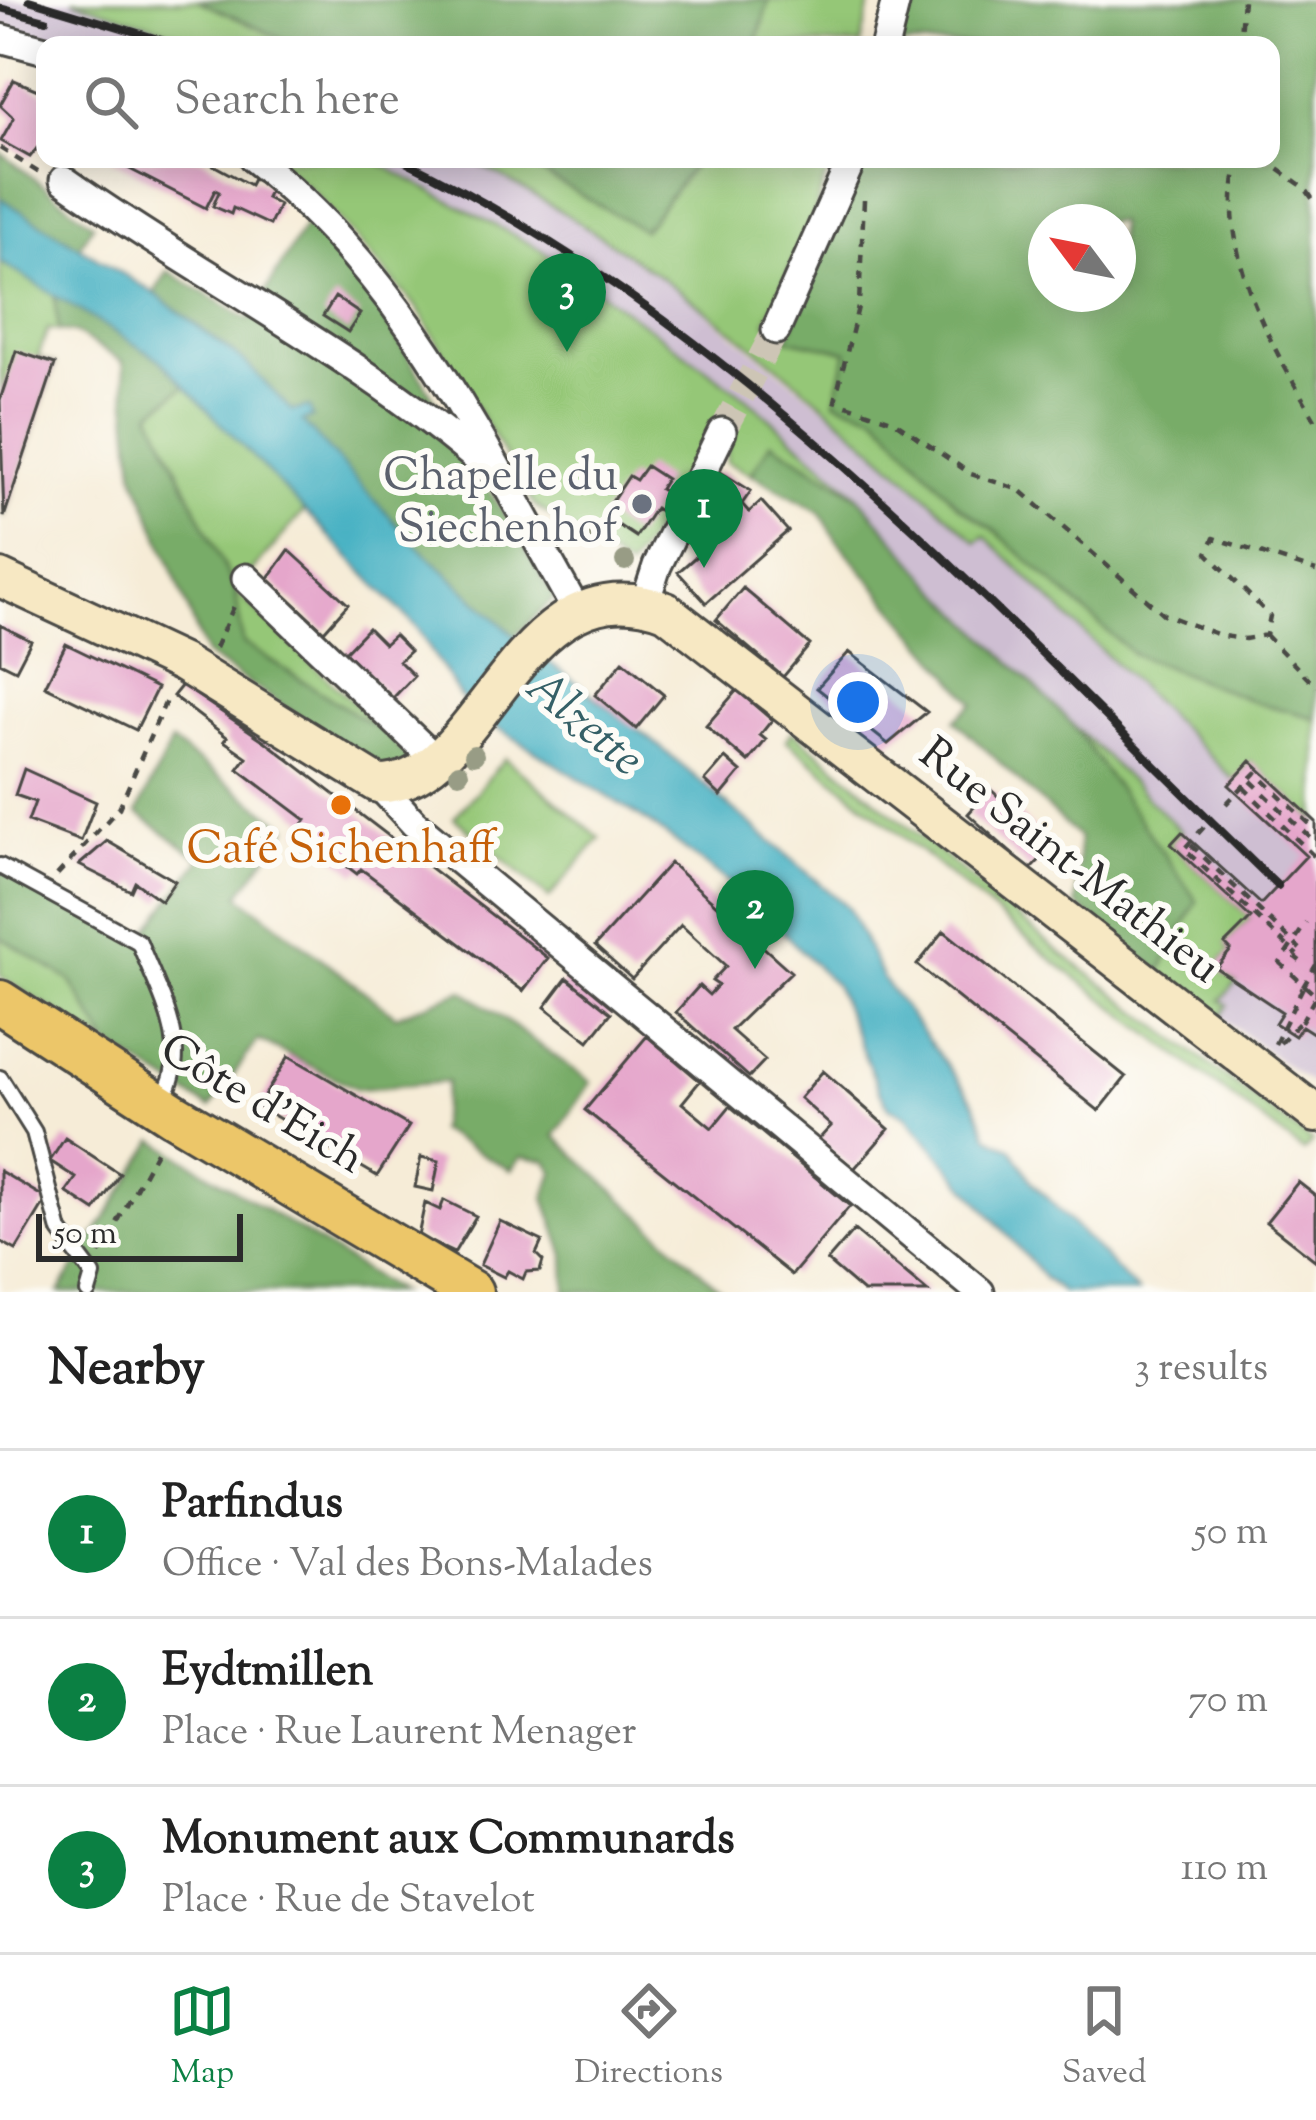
<!DOCTYPE html>
<html lang="en">
<head>
<meta charset="utf-8">
<style>
  :root { --surface:#fff; --page:#f6f6f6; --text:#222; --muted:#767676; --line:#e0e0e0; --accent:#0b8043 }
  body { margin:0; font-family:"Sorts Mill Goudy",serif; background:var(--page); color:var(--text) }
  .compass { position:absolute; left:1028px; top:204px; width:108px; height:108px; border-radius:50%; background:var(--surface); box-shadow:0 6px 30px #0003; rotate:302deg }
  .scale { position:absolute; left:36px; bottom:30px; width:207px; box-sizing:border-box; padding-left:12px; border:6px solid #2b2b2b; border-top:0; font-size:33px; line-height:42px; white-space:nowrap; color:#2b2b2b; -webkit-text-stroke:9px #fdfcf7; paint-order:stroke }
  .you { position:absolute; left:858px; top:702px; width:42px; height:42px; margin:-30px; border:9px solid #fff; border-radius:50%; background:#1a73e8; box-shadow:0 0 0 18px #1a73e833 }
  .badge { display:grid; place-items:center; width:78px; height:78px; border-radius:50%; background:var(--accent); color:#fff; font-size:39px; font-weight:700 }
  .pin { position:absolute; translate:-50% -99px; filter:drop-shadow(0 3px 6px #0008) }
  .pin::after { content:''; position:absolute; top:63px; width:42px; height:36px; background:inherit; clip-path:polygon(0 0,100% 0,50% 100%) }
  .list { margin:0; padding:0; list-style:none }
  h2 { display:flex; justify-content:space-between; align-items:center; height:156px; margin:0; padding:0 48px; font-size:51px }
  h2 small { font-size:39px; font-weight:400; color:var(--muted) }
  .list li { display:grid; grid-template-columns:78px 1fr auto; gap:36px; align-items:center; box-sizing:border-box; height:168px; padding:0 48px; border-top:3px solid var(--line) }
  .list b { display:block; font-size:45px; white-space:nowrap }
  .list p { margin:0; font-size:39px; white-space:nowrap; color:var(--muted) }
  .list em { font-size:39px; font-style:normal; color:var(--muted) }
  .icon { flex:none; width:66px; height:66px; fill:none; stroke:currentColor; stroke-width:2; stroke-linecap:round; stroke-linejoin:round }
  .map { position:relative; flex:none; width:1316px; height:1292px; overflow:hidden }
  .search { position:absolute; background:var(--surface); box-shadow:0 6px 30px #0003; left:36px; right:36px; top:36px; height:132px; display:flex; align-items:center; gap:30px; box-sizing:border-box; padding:0 42px; border-radius:24px; color:var(--muted); font-size:45px }
  .sheet { height:660px; background:var(--surface) }
  nav { display:flex; justify-content:space-around; align-items:center; box-sizing:border-box; height:168px; border-top:3px solid var(--line); background:var(--surface); font-size:33px; color:var(--muted) }
  nav a { display:grid; justify-items:center; gap:6px }
  nav .on { color:var(--accent) }
  .map>svg:first-child { display:block }
</style>
</head>
<body>
<div class="map">
<svg width="1316" height="1292" viewBox="0 0 1316 1292">
  <rect width="100%" height="100%" fill="#fdfcf7"/>
  <filter id="ink" filterUnits="userSpaceOnUse"><feTurbulence type="fractalNoise" baseFrequency=".00833" numOctaves="2"/><feDisplacementMap in="SourceGraphic" scale="24" xChannelSelector="R" yChannelSelector="G"/><feConvolveMatrix kernelMatrix="1 2 1 2 8 2 1 2 1" color-interpolation-filters="sRGB"/></filter>
  <filter id="wash" filterUnits="userSpaceOnUse"><feTurbulence type="fractalNoise" baseFrequency=".004" numOctaves="4" result="noise"/><feDisplacementMap in="SourceGraphic" scale="48" xChannelSelector="R" yChannelSelector="G"/><feGaussianBlur stdDeviation="2.7" result="paint"/><feColorMatrix in="noise" values="0 0 0 0 0 0 0 0 0 0 0 0 0 0 0 0 0 1.4 0 .05"/><feComposite in="paint" operator="in"/></filter>
  <g filter="url(#wash)">
    <rect width="100%" height="100%" fill="#f6ecd7"/>
    <path fill="#cebed2" d="M0 0H73L214 45H70L0 24Z
      M371 159H469L556 204 665 280 890 460 976 542 984 535 1234 779 1251 761 1316 822V1087L1221 1017 1228 1006 1221 1000 1216 968 1225 944 1250 917 1171 844 1182 831 934 585 858 496 747 398 540 249Z"/>
    <path fill="#95c777" stroke="#607951" stroke-width="3" d="M73 0H197L295 45H214Z
      M769 0H871L861 45H756Z
      M272 159H371L540 249 747 398 858 495 772 442 751 474 726 462 729 437 676 499 628 569 534 505 417 308 314 192Z
      M469 159H518L643 230 698 159H831L814 215 766 322 787 339 847 351 836 401 877 415 958 505 993 529 1133 654 1255 702 1316 718V822L1251 762 1234 780 985 536 977 542C823 397 657 257 469 159Z
      M0 262 54 292 59 331 48 329 38 357 55 364 4 517Z
      M185 386 307 508 235 591 388 735 243 643 235 590 151 412Z
      M1071 723 1182 832 1171 844 1251 918 1226 944 1231 950 1216 967 1237 982 1221 1000 1228 1005 1221 1017 1160 972Z
      M793 731 1056 949 1312 1142 1304 1152 1050 958 786 740Z
      M505 758 600 838 549 898 454 818Z
      M0 937 70 980 109 1045 0 976Z"/>
    <path fill="#78ac68" stroke="#526c4a" stroke-width="3" fill-rule="evenodd" d="M197 0H769L756 45H295Z
      M909 0H1316V718L1255 702 1133 654 993 529 958 505 877 415 835 401 847 351 787 339 864 159H1271V45H897ZM1046 222H1118V294H1046Z
      M0 152 93 224 79 247 0 198Z
      M518 159H698L643 230Z
      M305 225 353 265 555 598 515 636 411 540 245 362 154 293 168 271 249 320Z
      M54 292 159 359 185 386 151 412 235 590 243 643 388 735 412 764 383 772 206 655 134 472 123 362 75 333 59 331Z
      M771 442 858 496 934 585 1071 723 1197 901 1160 972 1076 905 1079 838 955 720 974 703 835 538 820 512 751 474Z
      M171 742 288 827 239 895 396 1016 463 990 591 1082 555 1136 723 1292H566L565 1255 545 1198 554 1172 546 1160 521 1157 511 1170 438 1130 447 1082 358 1089 258 1040 210 1108 109 1045 70 980 0 937V866L140 941 201 859 137 813Z
      M155 1140 398 1292H59Z"/>
    <path fill="#44b0c2" stroke="#386e76" stroke-width="3" d="M0 198 154 293 245 362 292 411 309 407 313 417 302 421 411 540 515 636 653 741 848 907 883 979 975 1103 988 1136 1012 1149 1033 1183 1138 1292H1062L1044 1278 906 1116 889 1107 879 1090 835 985 749 898 650 823 492 724 461 698 416 627 159 359 0 262Z"/>
    <g id="blocks">
      <path fill="#e5a6cb" d="M14 80 45 93V138L30 157 1 141 14 118 0 105Z
        M110 159H202L250 185 253 179 271 188 266 198 279 205 270 225 233 208 231 214 213 206 219 192 215 190 206 208Z
        M335 297 360 314 348 332 323 316Z
        M16 351 55 364 4 517 0 400Z
        M646 466 666 479 660 489 676 499 666 515 655 508 636 537 603 515 629 476 636 480Z
        M719 471 751 491 742 504 749 512 761 501 788 531 706 603 678 572 732 525 699 501Z
        M289 550 348 604 324 631 268 579Z
        M743 588 810 645 783 677 716 620Z
        M0 625 31 641 16 670 0 662Z
        M368 628 384 644 394 635 410 651 399 661 414 676 392 699 345 652Z
        M66 644 157 688 136 730 45 686Z
        M849 652 927 712 888 744 817 688Z
        M623 661 664 695 636 729 595 695Z
        M182 685 266 742 548 958 523 991 368 874 361 869 357 874 299 830 306 820 238 769 247 757 224 741 227 737 173 696Z
        M737 690 772 720 760 735 766 740 748 762 706 726Z
        M725 758 741 772 721 796 705 781Z
        M1251 761 1316 822V1035L1302 1026 1295 1036 1275 1023 1282 1012 1216 968 1231 950 1225 944 1251 918 1171 844 1182 832 1261 904 1306 856 1229 785Z
        M24 769 96 802 81 841 28 821 35 802 15 795Z
        M990 789 1053 846 1030 870 968 814Z
        M107 841 175 881 161 901 135 882 131 891 79 865Z
        M670 863 791 972 731 1030 765 1060 749 1077 676 1012 699 986 709 995 718 985 712 981 726 966 681 925 632 979 595 946Z
        M944 931 1126 1077 1099 1111 917 965Z
        M567 978 611 1013 589 1041 545 1007Z
        M647 1036 700 1081 682 1103 712 1128 730 1106 850 1206 792 1275 585 1110Z
        M289 1056 409 1126 377 1176 258 1106Z
        M823 1071 889 1129 854 1169 819 1139 831 1126 800 1098Z
        M65 1138 120 1174 95 1211 66 1192 76 1178 50 1161Z
        M421 1157 439 1161 433 1191 415 1187Z
        M0 1171 47 1199 16 1250 0 1241Z
        M1298 1182 1316 1196V1261L1266 1222Z
        M444 1200 476 1216 454 1253 418 1236 425 1203 440 1210Z
        M500 1221 542 1241 536 1254 543 1261 540 1271 526 1272 523 1279 508 1271 504 1277 480 1265Z
        M854 1230 910 1277 928 1292H863L827 1261Z"/>
    </g>
  </g>
  <g filter="url(#ink)">
    <use href="#blocks" fill-opacity="0" stroke="#494845" stroke-width="3"/>
    <g fill="none" stroke-linecap="round" stroke-linejoin="round">
      <path stroke="#cdc5b5" stroke-width="27" stroke-dasharray="27 14" stroke-linecap="butt" d="M722 432 776 330"/>
      <defs>
        <path id="lane" d="M0 866 139 942C159 994 195 1049 161 1101
          M0 1078 34 1132 60 1231 93 1275 88 1292"/>
        <path id="street" d="M0 38 45 50
          M885 45 896 0
          M254 159C408 280 483 447 578 613
          M64 180C205 280 359 355 489 469
          M776 330 852 159
          M246 578 436 760
          M645 603 657 566 722 432
          M378 784 414 823 980 1292"/>
        <path id="secondary" d="M0 578 182 663 378 784C485 787 516 556 666 611L1316 1114"/>
        <path id="primary" d="M0 1002 174 1115 471 1292"/>
      </defs>
      <use href="#lane" stroke="#494845" stroke-width="20"/>
      <use href="#street" stroke="#494845" stroke-width="33"/>
      <use href="#secondary" stroke="#494845" stroke-width="42"/>
      <use href="#primary" stroke="#494845" stroke-width="48"/>
      <path stroke="#494845" stroke-width="4.5" stroke-dasharray="9 9" stroke-linecap="butt" d="M1239 45 1243 0
        M0 148 41 174
        M1239 159C1214 250 1271 345 1316 421
        M1264 159 1305 188 1316 204
        M864 200 859 303 835 401 892 420 971 474 1020 490 1163 614 1222 636 1245 639 1266 635 1270 616 1207 553 1214 538 1316 571
        M1266 635 1316 687
        M215 648 235 604
        M1251 781 1316 843
        M1243 787 1316 858
        M1226 804 1256 773 1316 830
        M1204 827 1184 849 1297 955
        M1191 845 1300 949
        M57 875 119 808 169 694
        M1295 957 1300 961
        M1303 987 1316 965
        M1301 1022 1316 996 1280 963 1306 923
        M1280 1043 1301 1021
        M1275 1044 1304 985
        M100 1254 158 1148"/>
      <use href="#lane" stroke="#fff" stroke-width="14"/>
      <use href="#street" stroke="#fff" stroke-width="27"/>
      <use href="#secondary" stroke="#f7e8c3" stroke-width="36"/>
      <use href="#primary" stroke="#ecc669" stroke-width="42"/>
      <path stroke="#2b2b2b" stroke-width="8" d="M29 0 178 45
        M0 8 46 20
        M401 159C749 328 1003 622 1278 886"/>
    </g>
    <g fill="#989c85">
      <circle cx="585" cy="533" r="10"/>
      <circle cx="625" cy="561" r="10"/>
      <circle cx="474" cy="755" r="10"/>
      <circle cx="459" cy="773" r="10"/>
    </g>
  </g>
  <circle fill="#6b7280" stroke="#fdfcf7" stroke-width="4.5" cx="642" cy="504" r="12"/>
  <circle fill="#e8710a" stroke="#fdfcf7" stroke-width="4.5" cx="341" cy="805" r="12"/>
  <g text-anchor="middle" dominant-baseline="central" stroke-width="12" stroke-linejoin="round" paint-order="stroke">
    <g font-size="45" fill="#5b616d" stroke="#fdfcf7" text-anchor="end">
      <text x="618" y="478">Chapelle du<tspan x="618" dy="52">Siechenhof</tspan></text>
    </g>
    <g font-size="45" fill="#c56008" stroke="#fdfcf7">
      <text x="341" y="851">Café Sichenhaff</text>
    </g>
    <g font-size="45" fill="#2b2b2b" stroke="#fdfcf7">
      <text transform="translate(1068 863) rotate(38)">Rue Saint-Mathieu</text>
      <text transform="translate(261 1106) rotate(31)">Côte d'Eich</text>
    </g>
    <g font-size="48" font-style="italic" fill="#356067" stroke="#fdfcf7">
      <text transform="translate(583 725) rotate(40)">Alzette</text>
    </g>
  </g>
</svg>
<svg class="compass" viewBox="-18 -18 36 36"><path d="M0-13l5 13h-10z" fill="#e53935"/><path d="M0 13l5-13h-10z" fill="#767676"/></svg>
<div class="scale">50 m</div>
<div class="you"></div>
<div class="pin badge" style="left:704px;top:568px">1</div>
<div class="pin badge" style="left:755px;top:969px">2</div>
<div class="pin badge" style="left:567px;top:352px">3</div>
<div class="search"><svg class="icon" aria-label="search" viewBox="0 0 24 24"><circle cx="10" cy="10" r="6"/><path d="M15 15l6 6"/></svg>Search here</div>
</div>
<section class="sheet">
<h2>Nearby<small>3 results</small></h2>
<ul class="list">
<li><span class="badge">1</span><div><b>Parfindus</b><p>Office · Val des Bons-Malades</p></div><em>50 m</em></li>
<li><span class="badge">2</span><div><b>Eydtmillen</b><p>Place · Rue Laurent Menager</p></div><em>70 m</em></li>
<li><span class="badge">3</span><div><b>Monument aux Communards</b><p>Place · Rue de Stavelot</p></div><em>110 m</em></li>
</ul>
</section>
<nav>
<a class="on"><svg class="icon" aria-label="map" viewBox="0 0 24 24"><path d="M3 6l6-2 6 2 6-2v14l-6 2-6-2-6 2zM9 4v14M15 6v14"/></svg>Map</a>
<a><svg class="icon" aria-label="directions" viewBox="0 0 24 24"><path d="M12 3l9 9-9 9-9-9zM9 14v-3h6M13 9l2 2-2 2"/></svg>Directions</a>
<a><svg class="icon" aria-label="saved" viewBox="0 0 24 24"><path d="M7 4h10v16l-5-4-5 4z"/></svg>Saved</a>
</nav>
</body>
</html>
